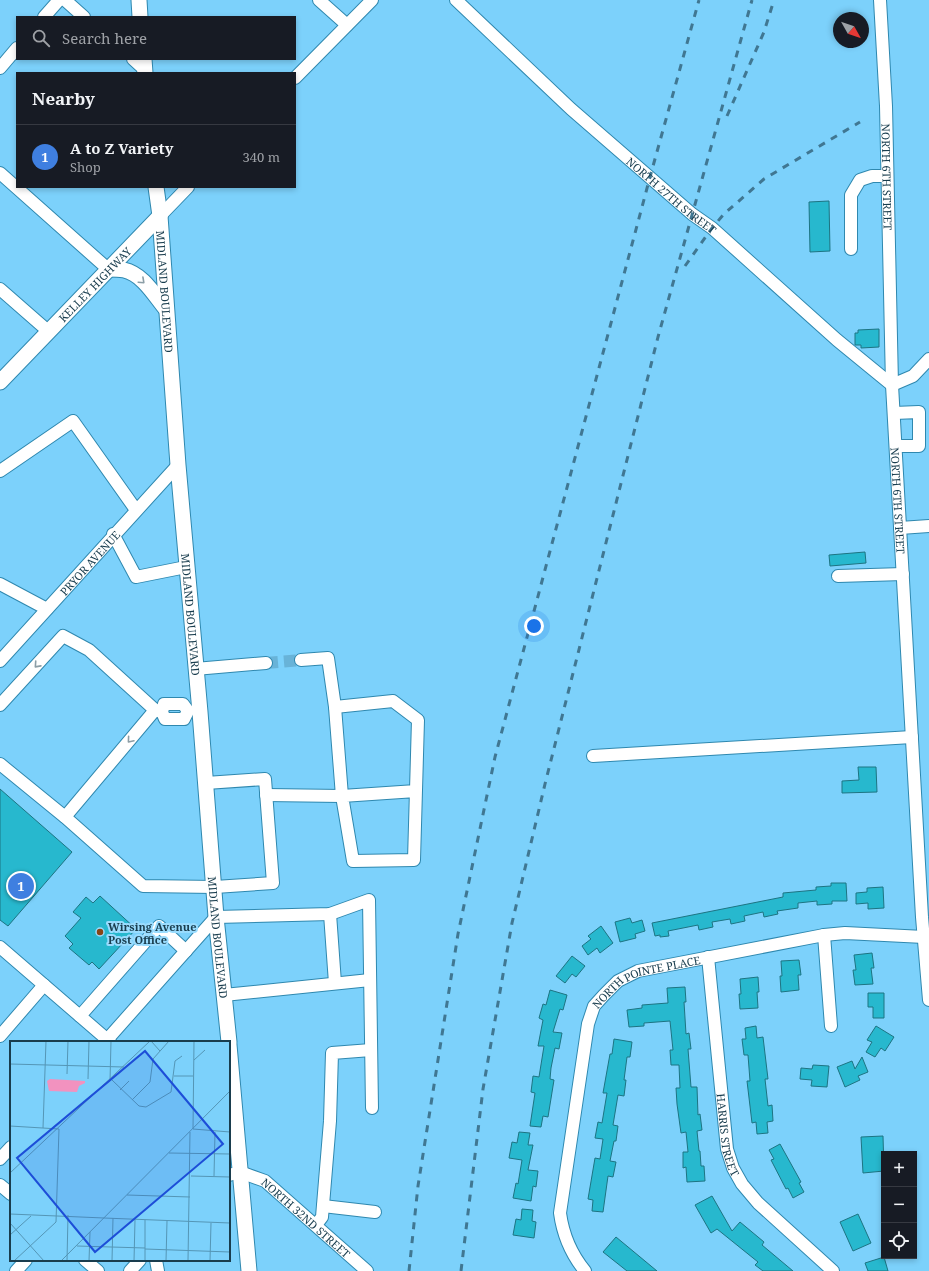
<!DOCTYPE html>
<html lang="en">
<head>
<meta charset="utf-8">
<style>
  :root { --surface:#171b24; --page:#242831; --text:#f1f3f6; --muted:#9ea1a6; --line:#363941; --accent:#ea580c }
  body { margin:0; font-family:"Noto Serif",serif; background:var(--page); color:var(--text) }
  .controls { position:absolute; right:12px; bottom:12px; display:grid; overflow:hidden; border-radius:0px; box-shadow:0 2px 6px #0003 }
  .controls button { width:36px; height:36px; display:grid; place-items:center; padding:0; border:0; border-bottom:1px solid var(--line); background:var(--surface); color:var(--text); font:20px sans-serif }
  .compass { position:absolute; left:833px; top:12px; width:36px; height:36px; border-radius:50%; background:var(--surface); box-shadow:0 2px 6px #0003; rotate:130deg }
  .you { position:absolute; left:534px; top:626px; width:14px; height:14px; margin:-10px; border:3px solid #fff; border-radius:50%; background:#1a73e8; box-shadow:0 0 0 6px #1a73e833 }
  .badge { display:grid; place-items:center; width:26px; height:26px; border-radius:50%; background:var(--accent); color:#fff; font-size:13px; font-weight:700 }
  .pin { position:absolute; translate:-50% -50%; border:2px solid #fff; box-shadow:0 1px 4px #0006 }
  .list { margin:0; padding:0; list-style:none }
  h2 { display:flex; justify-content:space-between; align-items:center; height:52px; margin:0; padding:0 16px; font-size:17px }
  h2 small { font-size:13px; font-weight:400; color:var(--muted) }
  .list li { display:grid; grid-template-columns:26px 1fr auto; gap:12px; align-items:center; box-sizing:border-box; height:64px; padding:0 16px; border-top:1px solid var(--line) }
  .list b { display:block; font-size:15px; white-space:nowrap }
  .list p { margin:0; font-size:13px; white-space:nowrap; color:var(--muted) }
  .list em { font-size:13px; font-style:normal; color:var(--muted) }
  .icon { flex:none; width:22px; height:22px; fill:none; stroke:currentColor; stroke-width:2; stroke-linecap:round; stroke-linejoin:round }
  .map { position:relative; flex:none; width:929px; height:1271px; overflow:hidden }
  .search { position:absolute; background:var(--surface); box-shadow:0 2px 6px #0003; left:16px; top:16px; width:280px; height:44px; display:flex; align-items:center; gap:10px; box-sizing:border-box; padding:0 14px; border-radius:0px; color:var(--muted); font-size:15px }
  .panel { position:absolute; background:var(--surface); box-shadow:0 2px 6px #0003; left:16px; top:72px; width:280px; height:116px; border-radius:0px }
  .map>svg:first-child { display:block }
</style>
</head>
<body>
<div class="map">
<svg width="929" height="1271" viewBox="0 0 929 1271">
  <rect width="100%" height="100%" fill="#7cd1fb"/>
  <path fill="#27b8ce" stroke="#1d7482" d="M829 201 830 251 810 252 809 202Z
    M879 329V347L861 348V345H855V333H858V330Z
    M865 552 866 563 830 566 829 555Z
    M858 767H876L877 792 842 793V781L859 780Z
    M0 789 72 852 8 926 0 920Z
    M831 883H846L847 901H832V904L817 905V901L798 903V908L777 911 778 914 764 917 763 912 744 916 745 921 731 924 730 919 712 922 713 927 699 930 698 925 668 931 669 936 660 937V935L655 936 652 923 783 897V893L816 890V887L831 886Z
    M883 887 884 908 868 909V903L856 904V893L867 892V888Z
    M100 896 136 929 99 969 92 962 89 965 69 948 73 944 65 936 81 918 73 912 86 897 93 903Z
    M630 918 632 923 642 920 645 931 635 934 636 938 620 942 615 922Z
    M601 926 613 943 600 953 597 948 588 955 582 946 591 939 588 936Z
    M872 953 874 968H871L873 984 855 985 853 970H856L854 955Z
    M572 956 585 966 576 977 572 974 565 983 556 976Z
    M799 960 801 975H798L799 990 781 992 780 976H782L781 961Z
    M758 977 759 992H757L758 1008 740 1009 739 994H741L740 979Z
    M685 987 686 1002H684L686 1034 689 1033 691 1049H688L691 1087H697L698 1115 700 1114 702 1130 697 1131 699 1151H700L701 1166H704L705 1181 687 1182 686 1167 683 1168V1152H688L686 1132 681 1133 677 1104 676 1088H680L679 1065H671L670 1050H673L670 1021 644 1023V1026L629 1027 627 1010 642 1008V1005L668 1003 667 988Z
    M550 990 567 995 563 1010 560 1009 553 1032 562 1033 559 1049 555 1048 551 1068 550 1079 554 1080 548 1117 543 1116 541 1127 530 1126 535 1093 531 1092 533 1076 539 1077 544 1046H538L543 1020 539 1018 543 1004 546 1005Z
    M868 993H884V1018H873V1007H868Z
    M756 1026 757 1038 763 1037 768 1079H765L768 1106 772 1105 773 1121 767 1122 768 1133 757 1134 756 1122 752 1123 747 1081H750L748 1055H744L742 1039H746L745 1028Z
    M876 1026 894 1037 885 1051 881 1048 875 1057 866 1052 872 1042 867 1040Z
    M614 1039 632 1042 630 1057H627L624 1080H626L624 1096 618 1095 613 1125 618 1126 616 1141H614L610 1161 616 1162 613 1177 608 1176 603 1212 592 1211 593 1200 588 1199 595 1158 600 1159 603 1139 595 1138 598 1122 602 1123 607 1093H603L610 1054H612Z
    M862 1057 868 1072 858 1076 860 1080 845 1087 837 1067 852 1061 855 1069Z
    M813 1065 829 1066 827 1087 811 1086 812 1080 800 1079 801 1068 812 1069Z
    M519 1132 530 1133 528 1145H533L528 1170 538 1171 536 1187 533 1186 531 1201 513 1198 516 1183 518 1184 522 1160 509 1158 512 1142 517 1143Z
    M883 1136 884 1171 863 1173 861 1137Z
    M780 1144 801 1182 799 1183 804 1192 793 1198 788 1188 786 1189 771 1160 774 1159 769 1150Z
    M712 1196 732 1231 740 1222 764 1242 762 1245 793 1271H763L755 1265 758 1262 717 1229 711 1233 695 1205Z
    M522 1209 533 1210 532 1221 536 1222 534 1238 513 1235 516 1219 521 1220Z
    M858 1214 871 1243 853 1251 840 1222Z
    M616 1237 657 1271H627L603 1252Z
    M884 1257 888 1271H868L865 1263Z"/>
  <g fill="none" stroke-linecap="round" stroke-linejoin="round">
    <path stroke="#68b3d8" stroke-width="12" stroke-dasharray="12 6" stroke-linecap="butt" d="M266 663 301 660"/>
    <defs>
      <g id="minor">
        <path d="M65 0 84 17"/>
        <path d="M319 0 347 25"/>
        <path id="s1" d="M456 0 571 109 692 214 712 228 837 340 892 385 913 376 929 359"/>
        <path id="s2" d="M880 0 886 106 892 385 922 917 929 1000"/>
        <path d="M44 17 59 0"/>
        <path d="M133 59 145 70"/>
        <path d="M0 68 17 48"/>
        <path d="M295 78 372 0"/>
        <path d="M0 173 108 269"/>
        <path d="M160 216 188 187"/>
        <path d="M851 249V195L860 180 872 176H887"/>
        <path d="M0 289 48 331"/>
        <path d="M894 413 919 412V446H896"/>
        <path d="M0 471 73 421 136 510"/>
        <path d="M900 528 929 526"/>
        <path d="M113 534 136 577 186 567"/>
        <path d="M838 576 903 574"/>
        <path d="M0 584 47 609"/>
        <path id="s3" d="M0 661 178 465"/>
        <path d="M195 669 266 663"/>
        <path d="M164 704H183L188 711 184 719H165L162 712Z"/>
        <path d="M0 705 63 636 89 650 155 710 162 712"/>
        <path d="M335 707 393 701 418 720 414 860 353 861 342 796 416 791"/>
        <path d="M593 756 912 737"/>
        <path d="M0 764 65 817 143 886 215 887 273 883 265 779 206 783"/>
        <path d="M266 795 342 796 335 707 328 658 301 660"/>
        <path d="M65 817 155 710"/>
        <path d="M330 914 335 983"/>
        <path d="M824 935 831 1026"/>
        <path d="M0 947 110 1042"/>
        <path id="s4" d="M708 957 727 1149 733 1168 742 1184 758 1203 833 1271"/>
        <path d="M224 995 370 980"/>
        <path d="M80 1016 159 926 186 951"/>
        <path d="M0 1036 44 985"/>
        <path d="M105 1042 216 917 330 914 369 900 372 1108"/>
        <path d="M0 1159 11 1147"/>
        <path id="s5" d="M229 1175 240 1172 265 1181 367 1271"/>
        <path d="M0 1185 11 1194"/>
        <path d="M323 1206 375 1212"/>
        <path d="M316 1225 322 1217 330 1121 332 1053 371 1050"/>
        <path d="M85 1260 98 1271"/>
        <path d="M156 1260 158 1271"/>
        <path d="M16 1271 26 1260"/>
        <path d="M130 1271 140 1260"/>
        <path id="s6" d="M585 1271C571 1254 563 1235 560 1213L588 1024 594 1006 604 995 618 981 638 971 824 935 845 933 924 937"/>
      </g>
      <g id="major">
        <path d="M139 0 140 17"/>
        <path d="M144 59 145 73"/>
        <path id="s7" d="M156 187 160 216 178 465 200 712 216 917 229 1042"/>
        <path d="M108 269C113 269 119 269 124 270 143 274 155 296 166 309"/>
        <path id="s8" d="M0 382 160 216"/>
        <path d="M229 1045 249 1271"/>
      </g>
    </defs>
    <use href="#minor" stroke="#2f88af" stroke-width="14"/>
    <use href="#major" stroke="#2f88af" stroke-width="17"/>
    <use href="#minor" stroke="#fff" stroke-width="12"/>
    <use href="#major" stroke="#fff" stroke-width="15"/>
    <path stroke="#407792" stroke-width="3" stroke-dasharray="7 7" stroke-linecap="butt" d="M727 116 764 32 774 0
      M685 266 712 228 724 214 764 179 860 122
      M409 1271 418 1186 458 934 495 757 650 177 699 0
      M461 1271 483 1089 512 923 545 784 658 337 752 0"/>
  </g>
  <defs><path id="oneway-chevron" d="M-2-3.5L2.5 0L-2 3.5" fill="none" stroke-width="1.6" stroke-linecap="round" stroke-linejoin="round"/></defs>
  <g stroke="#8c9ea6">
    <use href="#oneway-chevron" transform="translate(142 281) rotate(43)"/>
    <use href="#oneway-chevron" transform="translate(37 665) rotate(132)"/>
    <use href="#oneway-chevron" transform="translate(130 740) rotate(130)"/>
  </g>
  <circle fill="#884516" stroke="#9adcfe" stroke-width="1.5" cx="100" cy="932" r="4"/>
  <g text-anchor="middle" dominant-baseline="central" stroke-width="4" stroke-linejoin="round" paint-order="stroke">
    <g font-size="11" fill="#193d4e" stroke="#9adcfe">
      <text stroke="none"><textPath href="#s2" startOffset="177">NORTH 6TH STREET</textPath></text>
      <text stroke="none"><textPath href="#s1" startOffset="291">NORTH 27TH STREET</textPath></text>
      <text stroke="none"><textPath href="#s8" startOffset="136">KELLEY HIGHWAY</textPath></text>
      <text stroke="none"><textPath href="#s7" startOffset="105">MIDLAND BOULEVARD</textPath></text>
      <text stroke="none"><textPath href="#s2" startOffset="501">NORTH 6TH STREET</textPath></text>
      <text stroke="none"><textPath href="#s3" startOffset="133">PRYOR AVENUE</textPath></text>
      <text stroke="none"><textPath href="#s7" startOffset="429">MIDLAND BOULEVARD</textPath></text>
      <text stroke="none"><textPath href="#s7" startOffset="753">MIDLAND BOULEVARD</textPath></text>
      <text stroke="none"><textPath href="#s6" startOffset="334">NORTH POINTE PLACE</textPath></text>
      <text stroke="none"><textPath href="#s4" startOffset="179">HARRIS STREET</textPath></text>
      <text stroke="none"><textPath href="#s5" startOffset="93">NORTH 32ND STREET</textPath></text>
    </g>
    <g font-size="11" font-weight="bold" fill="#193d4e" stroke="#9adcfe" text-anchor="start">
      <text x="108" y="926">Wirsing Avenue<tspan x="108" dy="13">Post Office</tspan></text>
    </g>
  </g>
  <g transform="translate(10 1041)">
    <rect width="220" height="220" fill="#7cd1fb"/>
    <path d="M40 38 75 40V42L69 45 67 51 39 50 37 40Z" fill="#f292bf"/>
    <path fill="none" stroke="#5496b6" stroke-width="1" d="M141 0 150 10M184 0 183 88 220 91M184 19 195 9M0 23 114 26M57 33 58 0M164 35H183M78 38 79 0M102 39 129 65 136 66 161 51 165 20 172 15M100 40 101 0M110 49 119 40M122 59 140 41 143 18 159 0M0 85 49 88 46 181 4 220M33 87 36 0M159 112 220 113M0 132 140 0M181 135 220 136M204 135 205 91M117 154 180 156M0 173 94 177M94 177 220 182M0 182 34 220M0 194 21 175M67 205 135 207M135 208 220 211M51 220 220 50M57 220 58 174M79 220 80 191M102 220 103 177M124 220 125 179M135 220V179M156 220 157 180M178 220 180 91M200 220 201 182"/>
    <path fill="#1d4ed8" fill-opacity="0.15" stroke="#1d4ed8" stroke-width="2" d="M135 10 213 103 85 211 7 117Z"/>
    <rect width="220" height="220" fill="none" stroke="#193d4e" stroke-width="2"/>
  </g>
</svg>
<div class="controls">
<button>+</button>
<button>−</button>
<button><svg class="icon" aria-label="locate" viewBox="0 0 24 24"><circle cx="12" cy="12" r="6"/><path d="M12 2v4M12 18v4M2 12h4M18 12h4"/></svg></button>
</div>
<svg class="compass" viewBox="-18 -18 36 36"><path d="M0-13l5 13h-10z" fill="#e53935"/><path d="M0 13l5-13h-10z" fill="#9ea1a6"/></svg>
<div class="you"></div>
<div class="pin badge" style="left:21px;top:886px;background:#3f7fe0">1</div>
<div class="search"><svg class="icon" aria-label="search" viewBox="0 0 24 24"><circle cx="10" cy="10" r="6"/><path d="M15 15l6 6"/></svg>Search here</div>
<section class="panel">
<h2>Nearby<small></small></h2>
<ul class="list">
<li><span class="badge" style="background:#3f7fe0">1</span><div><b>A to Z Variety</b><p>Shop</p></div><em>340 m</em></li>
</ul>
</section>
</div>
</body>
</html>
